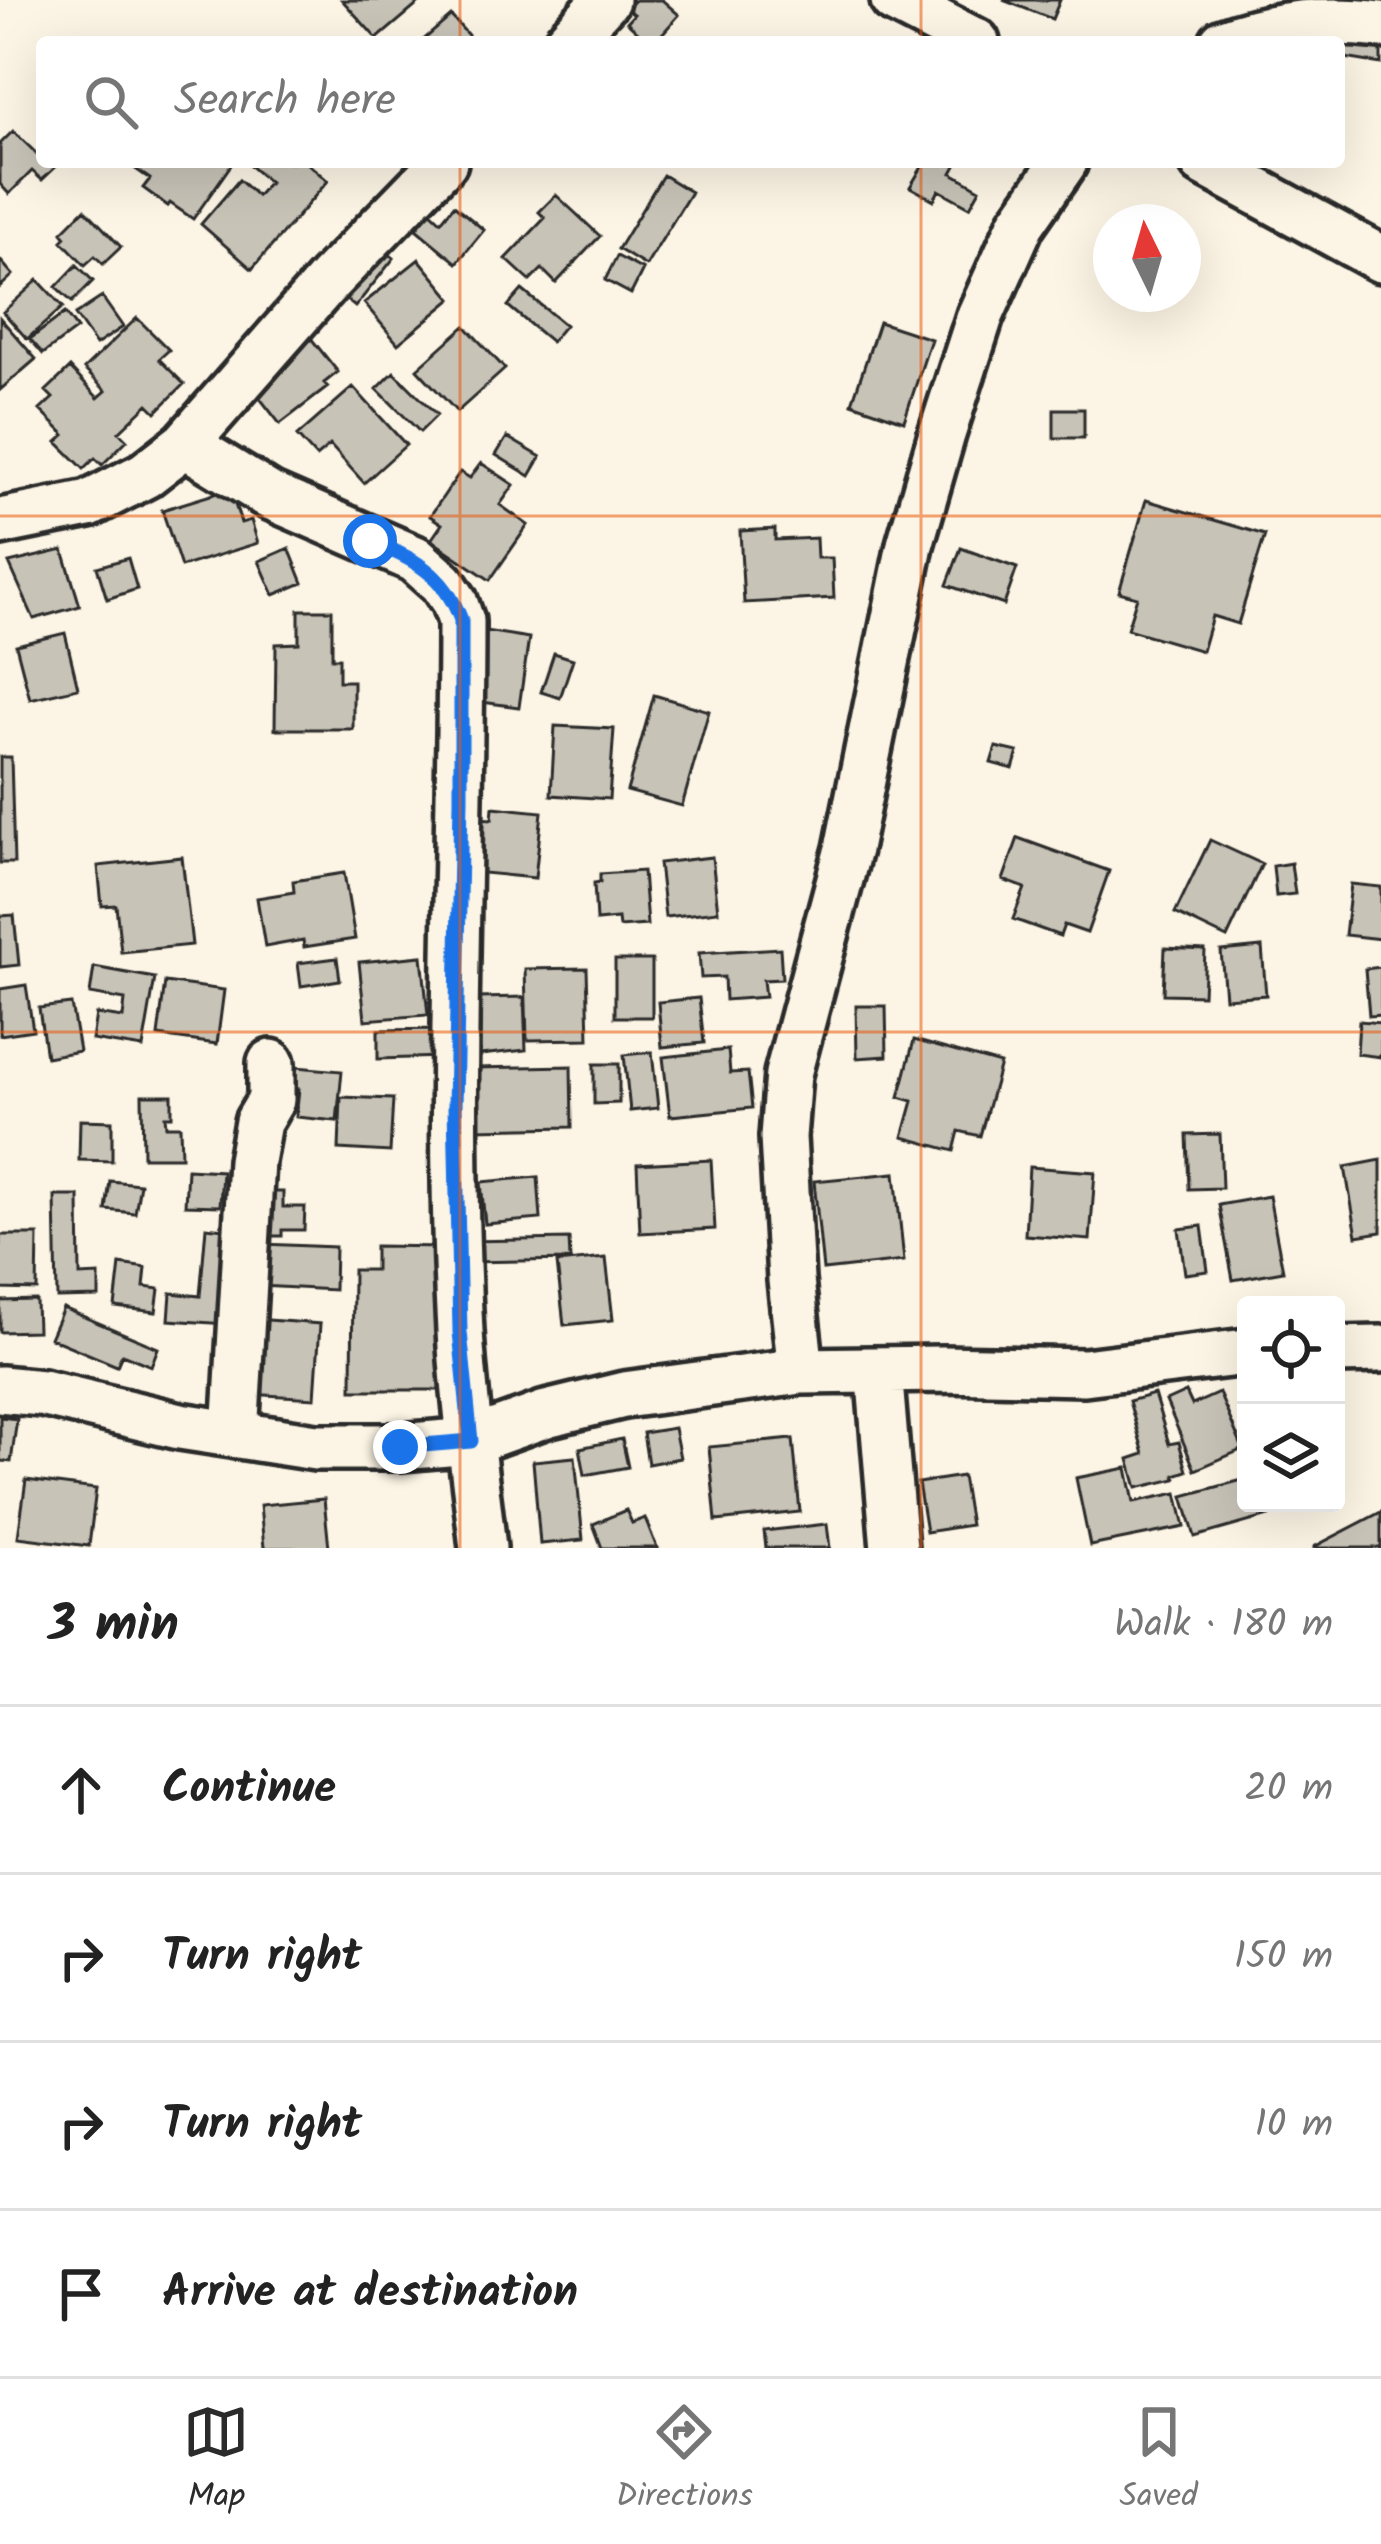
<!DOCTYPE html>
<html lang="en">
<head>
<meta charset="utf-8">
<style>
  :root { --surface:#fff; --page:#f6f6f6; --text:#222; --muted:#767676; --line:#e0e0e0; --accent:#2b2b2b }
  body { margin:0; font-family:Kalam,sans-serif; background:var(--page); color:var(--text) }
  .controls { position:absolute; right:36px; bottom:36px; display:grid; overflow:hidden; border-radius:12px; box-shadow:0 12px 48px #0002 }
  .controls button { width:108px; height:108px; display:grid; place-items:center; padding:0; border:0; border-bottom:3px solid var(--line); background:var(--surface); color:var(--text); font:60px sans-serif }
  .compass { position:absolute; left:1093px; top:204px; width:108px; height:108px; border-radius:50%; background:var(--surface); box-shadow:0 12px 48px #0002; rotate:355deg }
  .stop { position:absolute; width:36px; height:36px; margin:-27px; border:9px solid #1a73e8; border-radius:50%; background:#fff }
  .stop.end { background:#1a73e8; border-color:#fff; box-shadow:0 3px 12px #0008 }
  .list { margin:0; padding:0; list-style:none }
  h2 { display:flex; justify-content:space-between; align-items:center; height:156px; margin:0; padding:0 48px; font-size:51px }
  h2 small { font-size:39px; font-weight:400; color:var(--muted) }
  .list li { display:grid; grid-template-columns:78px 1fr auto; gap:36px; align-items:center; box-sizing:border-box; height:168px; padding:0 48px; border-top:3px solid var(--line) }
  .list b { display:block; font-size:45px; white-space:nowrap }
  .list em { font-size:39px; font-style:normal; color:var(--muted) }
  .icon { flex:none; width:66px; height:66px; fill:none; stroke:currentColor; stroke-width:2; stroke-linecap:round; stroke-linejoin:round }
  .map { position:relative; flex:none; width:1381px; height:1548px; overflow:hidden }
  .search { position:absolute; background:var(--surface); box-shadow:0 12px 48px #0002; left:36px; right:36px; top:36px; height:132px; display:flex; align-items:center; gap:30px; box-sizing:border-box; padding:0 42px; border-radius:12px; color:var(--muted); font-size:45px }
  .sheet { height:828px; background:var(--surface) }
  nav { display:flex; justify-content:space-around; align-items:center; box-sizing:border-box; height:168px; border-top:3px solid var(--line); background:var(--surface); font-size:33px; color:var(--muted) }
  nav a { display:grid; justify-items:center; gap:6px }
  nav .on { color:var(--accent) }
  .map>svg:first-child { display:block }
</style>
</head>
<body>
<div class="map">
<svg width="1381" height="1548" viewBox="0 0 1381 1548">
  <rect width="100%" height="100%" fill="#fcf5e5"/>
  <filter id="ink" filterUnits="userSpaceOnUse"><feTurbulence type="fractalNoise" baseFrequency=".00833" numOctaves="2"/><feDisplacementMap in="SourceGraphic" scale="24" xChannelSelector="R" yChannelSelector="G"/><feConvolveMatrix kernelMatrix="1 2 1 2 8 2 1 2 1" color-interpolation-filters="sRGB"/></filter>
  <g filter="url(#ink)">
    <path fill="#c8c3b7" stroke="#2b2b2b" stroke-width="3" d="M342 0H423L377 39Z
      M635 0H662L679 15 655 42H649L627 22 634 14 627 9Z
      M1003 0H1060L1052 19Z
      M451 16 474 42H421Z
      M1381 42V64L1339 57V44Z
      M13 131 38 155 42 151V162H61L42 180 32 171 9 194 0 184V144Z
      M139 162H233L193 219 170 203 168 206 143 188 150 179 134 168Z
      M252 162H306L328 181 252 269 201 224 239 180 257 196 269 182 249 165Z
      M925 162H958L952 173 980 189 970 207 939 190 934 200 910 187Z
      M663 175 691 192 646 266 618 249Z
      M556 195 600 236 556 283 542 269 530 281 506 259 545 218 539 212Z
      M454 205 484 230 457 263 416 229 430 211 441 221Z
      M85 209 121 247 103 264 95 256 85 265 62 241 66 237 62 232Z
      M373 241 394 258 355 307 333 289Z
      M617 256 643 270 631 294 605 280Z
      M419 259 452 299 398 344 364 303Z
      M0 260 13 275 0 287Z
      M77 265 93 281 72 302 56 287Z
      M38 280 63 307 27 339 3 312Z
      M522 290 565 325 551 342 508 306Z
      M102 297 123 327 96 345 75 315Z
      M65 313 77 329 43 354 30 339Z
      M0 318 36 359 0 390Z
      M137 318 169 350 159 359 184 384 156 412 148 404 119 432 127 440 102 465 95 458 84 469 57 442 65 435 40 410 53 398 46 391 70 368 98 398 106 391 84 369Z
      M879 322 931 339 904 421 852 403Z
      M465 326 505 369 457 412 417 369Z
      M310 337 338 372 324 383 328 387 280 424 245 379Z
      M394 372 437 415 420 432 377 389Z
      M353 387 406 445 364 483 330 445 316 457 297 436Z
      M1054 409H1084V438H1054Z
      M507 437 541 457 530 476 496 455Z
      M481 463 514 485 500 505 528 525 490 580 431 540 442 524 430 516 460 472 470 478Z
      M230 489 241 523 251 520 258 543 181 567 162 510Z
      M1146 500 1265 535 1238 624 1212 616 1202 651 1127 629 1137 597 1119 592Z
      M775 529V540L816 538 817 558H832L834 598 744 603 740 531Z
      M289 548 303 583 274 595 259 561Z
      M961 548 1017 568 1004 605 947 585Z
      M63 550 80 606 34 619 9 563Z
      M128 558 137 589 107 599 97 567Z
      M299 610H332V658H339V681H353V729H275L276 644 299 643Z
      M485 631 529 638 519 707 474 701Z
      M65 633 78 688 30 699 16 645Z
      M554 653 573 659 560 698 541 692Z
      M654 695 709 711 682 806 627 791Z
      M555 726 614 729 609 799 551 795Z
      M996 747 1018 752 1013 769 991 763Z
      M0 757H11L14 863H0Z
      M493 807 542 812 535 878 472 872 477 818 492 819Z
      M1018 838 1109 871 1087 933 1064 925 1060 936 1013 919 1025 888 1003 880Z
      M1210 840 1262 864 1227 938 1175 913Z
      M182 857 192 945 121 952 116 905 102 906 98 866Z
      M712 857 718 911 665 917 659 863Z
      M1291 863 1295 894 1276 896 1273 866Z
      M643 871 647 925 619 927 618 919 596 921 594 883 600 882V874Z
      M344 873 355 939 304 947 303 940 265 947 257 898 294 892 293 881Z
      M1351 884 1381 887V939L1345 935Z
      M14 915 19 965 0 967V916Z
      M1262 947 1266 995 1225 998 1221 951Z
      M780 948 782 979 763 980 765 997 725 1000 724 977 701 978 699 953Z
      M1165 948 1205 950 1203 995 1163 994Z
      M422 956 428 1015 365 1020 359 962Z
      M337 958 340 980 301 986 298 963Z
      M615 960H652V1017H615Z
      M94 967 155 978 143 1048 92 1040 96 1014 123 1018 125 1000 90 994Z
      M1381 967V1015L1369 1016 1365 969Z
      M587 968 589 1039 527 1040 525 969Z
      M165 982 224 990 217 1044 158 1036Z
      M26 985 33 1030 0 1035V989Z
      M524 997 526 1050 480 1055 478 998Z
      M699 998 704 1043 662 1047 658 1002Z
      M71 1004 79 1051 46 1057 39 1008Z
      M856 1006H886L887 1056 857 1058Z
      M1359 1021 1381 1023V1057L1357 1054Z
      M443 1029V1057L378 1059V1030Z
      M914 1040 1000 1064 980 1136 959 1131 954 1151 903 1137 913 1101 899 1097Z
      M728 1050 730 1073 748 1072 752 1108 670 1116 663 1057Z
      M652 1052 658 1108 630 1111 624 1055Z
      M594 1064H619V1103L594 1104Z
      M571 1066 572 1127 475 1129 474 1068Z
      M296 1067 342 1071 337 1121 296 1117 299 1089 294 1088Z
      M142 1095H172V1116H165L166 1126H180L181 1157H143Z
      M341 1097 393 1099 390 1152 339 1149Z
      M80 1120 112 1121V1161L79 1160Z
      M1220 1134 1222 1188 1189 1189 1187 1135Z
      M711 1160 715 1229 640 1233 637 1164Z
      M1381 1160V1232L1357 1236 1345 1167Z
      M1029 1167 1095 1172 1090 1240 1025 1235Z
      M187 1169 222 1171 220 1206 185 1205Z
      M895 1173 904 1261 823 1270 814 1181Z
      M538 1177 541 1219 485 1224 481 1182Z
      M110 1181 140 1184 135 1213 106 1210Z
      M257 1192H283V1207H305L304 1230H282V1236H257Z
      M55 1196H79L80 1276 99 1275V1297L57 1298Z
      M1269 1196 1283 1271 1233 1280 1219 1205Z
      M1202 1226 1208 1271 1185 1274 1179 1229Z
      M206 1227 234 1230 226 1324 169 1320 171 1293 200 1296Z
      M0 1235H38L37 1290 0 1289Z
      M569 1239 570 1260 467 1262V1241Z
      M262 1244 335 1247 334 1290 260 1286Z
      M375 1246 446 1247 444 1390H352L353 1270H375Z
      M606 1258 613 1320 564 1325 557 1263Z
      M120 1264 146 1268 144 1287 159 1289 156 1312 115 1307Z
      M36 1300 37 1331 0 1332V1301Z
      M63 1308 158 1348 151 1366 122 1354 117 1366 50 1338Z
      M255 1319 320 1324 315 1398 249 1394Z
      M1186 1392 1192 1405 1219 1393 1243 1449 1195 1470 1166 1401Z
      M1154 1394 1169 1444 1179 1442 1187 1471 1175 1475 1176 1479 1137 1488 1129 1459 1144 1454 1129 1401Z
      M0 1417 17 1419 11 1462 0 1461Z
      M674 1428 680 1458 648 1464 643 1433Z
      M622 1439 628 1467 585 1475 580 1448Z
      M793 1439 800 1512 716 1521 709 1447Z
      M575 1457 583 1540 540 1544 533 1461Z
      M1127 1468 1134 1502 1177 1493 1185 1527 1090 1546 1076 1478Z
      M962 1476 970 1525 926 1532 918 1483Z
      M1246 1479V1503H1266L1269 1516 1195 1537 1183 1496Z
      M26 1480 96 1489 89 1546 18 1537Z
      M324 1499 329 1548H264L260 1505Z
      M626 1510 632 1523 645 1518 657 1548H602L593 1524Z
      M1381 1512V1548H1314V1547Z
      M827 1524 830 1548H766L764 1531Z"/>
    <g fill="none" stroke-linecap="round" stroke-linejoin="round">
      <defs>
        <path id="minor" d="M894 0 976 42
          M567 42 606 0
          M1223 42C1277 23 1324 18 1381 25
          M1203 162 1381 259
          M185 444 270 496 415 559 442 583 454 601 461 621C461 856 447 1096 460 1331 464 1403 475 1476 483 1548
          M0 522 89 504 145 475 185 444 329 280 444 162
          M1336 1350 1381 1349
          M879 1370 894 1548
          M801 1371 791 1280 783 1137 788 1074 848 849 910 545 942 434 980 316 1021 224 1064 162
          M0 1389 42 1393 180 1426 316 1447H400L471 1441 546 1414 624 1395 801 1371 942 1369 1084 1372 1246 1352
          M235 1435 251 1161 258 1122 271 1100V1063"/>
      </defs>
      <use href="#minor" stroke="#2b2b2b" stroke-width="54"/>
      <use href="#minor" stroke="#fcf5e5" stroke-width="45"/>
    </g>
  </g>
  <g fill="none" stroke-linecap="round" stroke-linejoin="round" filter="url(#ink)">
    <path stroke="#1a73e8" stroke-width="15" d="M370 541C414 559 444 573 461 620V799L455 1107 460 1332 471 1441 400 1447"/>
  </g>
  <path fill="none" stroke="#e8590c" stroke-width="3" stroke-opacity="0.55" d="M460 0V42M921 0V42M460 162V1548M921 162V1548M0 516H1381M0 1032H1381"/>
</svg>
<div class="controls">
<button><svg class="icon" aria-label="locate" viewBox="0 0 24 24"><circle cx="12" cy="12" r="6"/><path d="M12 2v4M12 18v4M2 12h4M18 12h4"/></svg></button>
<button><svg class="icon" aria-label="layers" viewBox="0 0 24 24"><path d="M12 4l9 5-9 5-9-5zM3 14l9 5 9-5"/></svg></button>
</div>
<svg class="compass" viewBox="-18 -18 36 36"><path d="M0-13l5 13h-10z" fill="#e53935"/><path d="M0 13l5-13h-10z" fill="#767676"/></svg>
<div class="stop" style="left:370px;top:541px"></div>
<div class="stop end" style="left:400px;top:1447px"></div>
<div class="search"><svg class="icon" aria-label="search" viewBox="0 0 24 24"><circle cx="10" cy="10" r="6"/><path d="M15 15l6 6"/></svg>Search here</div>
</div>
<section class="sheet">
<h2>3 min<small>Walk · 180 m</small></h2>
<ul class="list">
<li><svg class="icon" aria-label="ahead" viewBox="0 0 24 24"><path d="M12 20V5M6 11l6-6 6 6"/></svg><div><b>Continue</b></div><em>20 m</em></li>
<li><svg class="icon" aria-label="right" viewBox="0 0 24 24"><path d="M7 20v-9h11M14 6l5 5-5 5"/></svg><div><b>Turn right</b></div><em>150 m</em></li>
<li><svg class="icon" aria-label="right" viewBox="0 0 24 24"><path d="M7 20v-9h11M14 6l5 5-5 5"/></svg><div><b>Turn right</b></div><em>10 m</em></li>
<li><svg class="icon" aria-label="arrive" viewBox="0 0 24 24"><path d="M6 21V4h12l-3 4 3 4H6"/></svg><div><b>Arrive at destination</b></div></li>
</ul>
</section>
<nav>
<a class="on"><svg class="icon" aria-label="map" viewBox="0 0 24 24"><path d="M3 6l6-2 6 2 6-2v14l-6 2-6-2-6 2zM9 4v14M15 6v14"/></svg>Map</a>
<a><svg class="icon" aria-label="directions" viewBox="0 0 24 24"><path d="M12 3l9 9-9 9-9-9zM9 14v-3h6M13 9l2 2-2 2"/></svg>Directions</a>
<a><svg class="icon" aria-label="saved" viewBox="0 0 24 24"><path d="M7 4h10v16l-5-4-5 4z"/></svg>Saved</a>
</nav>
</body>
</html>
